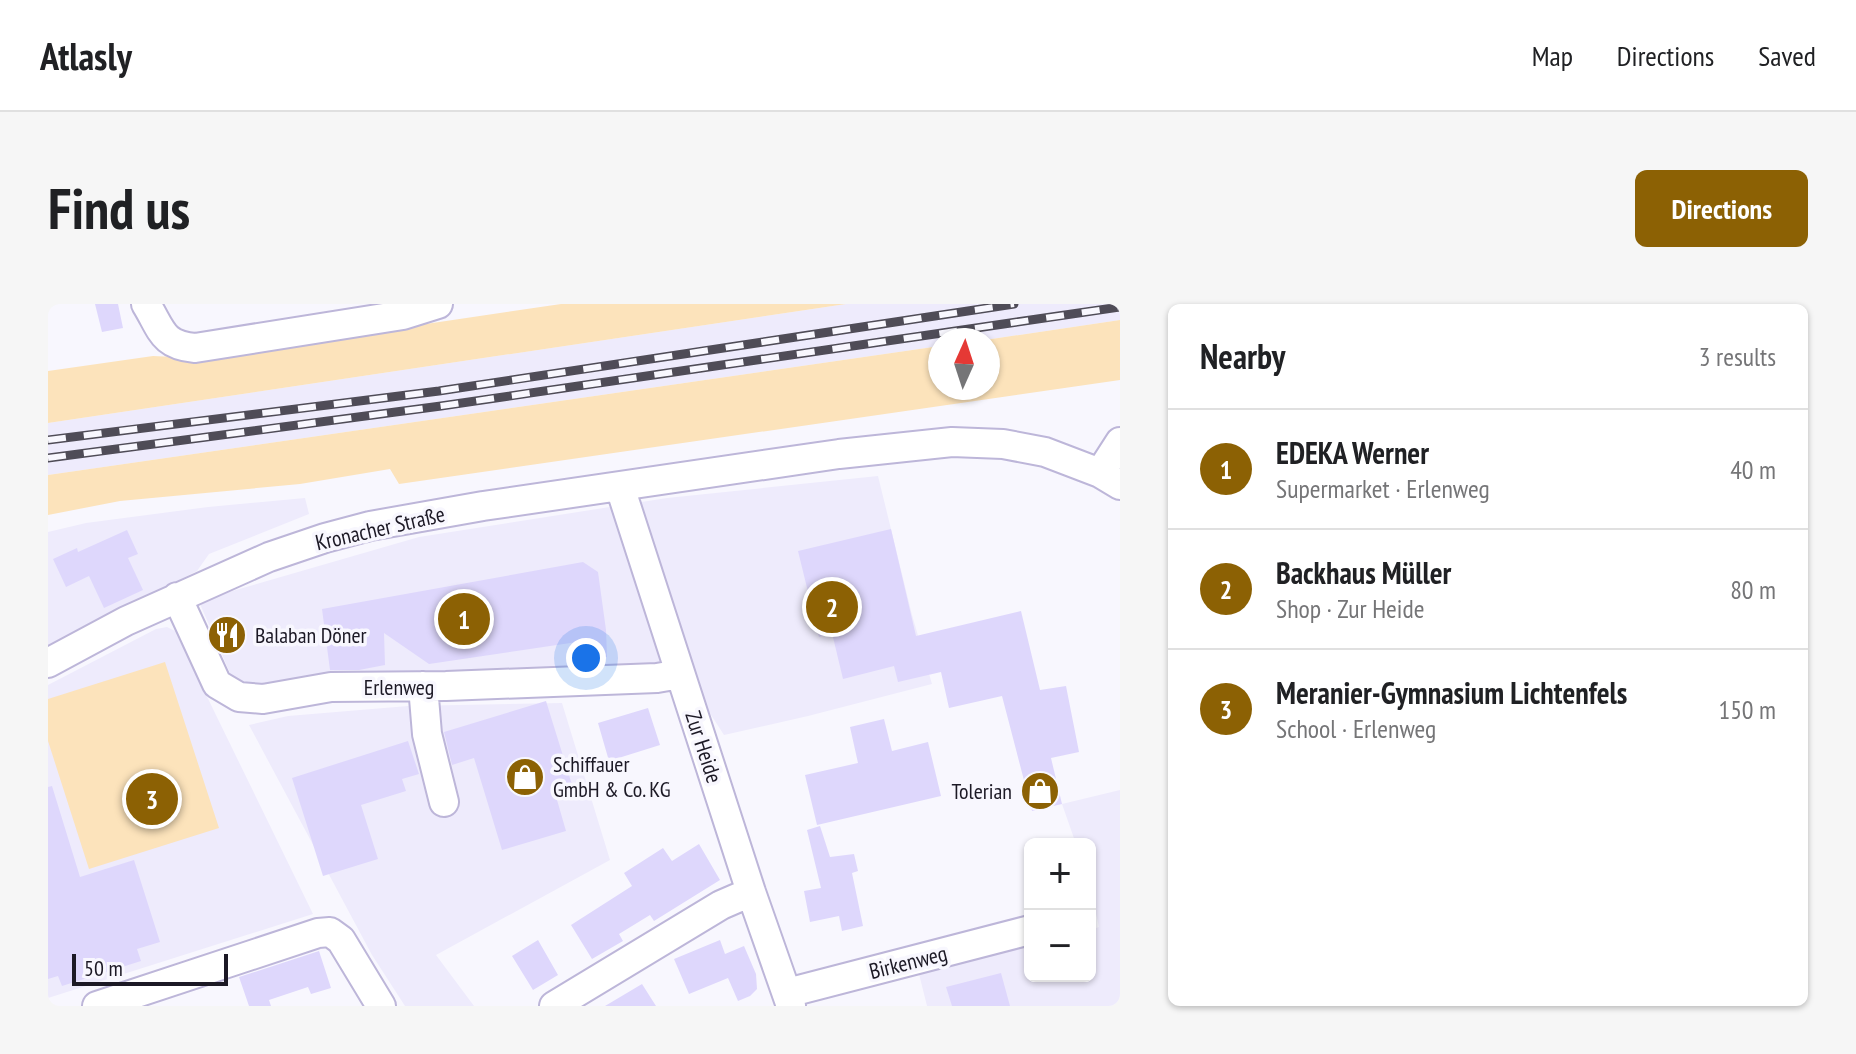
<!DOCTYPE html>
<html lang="en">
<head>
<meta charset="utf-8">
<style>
  :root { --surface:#fff; --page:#f6f6f6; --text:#202124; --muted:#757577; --line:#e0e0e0; --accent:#8c6104 }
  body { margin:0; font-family:"PT Sans Narrow",sans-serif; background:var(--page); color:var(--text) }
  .controls { position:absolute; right:24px; bottom:24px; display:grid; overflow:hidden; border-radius:12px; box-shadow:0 2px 6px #0004 }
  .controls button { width:72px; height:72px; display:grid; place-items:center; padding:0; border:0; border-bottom:2px solid var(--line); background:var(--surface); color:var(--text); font:40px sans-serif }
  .compass { position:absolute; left:880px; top:24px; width:72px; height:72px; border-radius:50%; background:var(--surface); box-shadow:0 2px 6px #0004; rotate:3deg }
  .scale { position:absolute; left:24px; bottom:20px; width:156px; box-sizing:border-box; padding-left:8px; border:4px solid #1c1925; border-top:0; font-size:22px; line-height:28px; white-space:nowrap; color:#1c1925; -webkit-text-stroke:6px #f8f7fe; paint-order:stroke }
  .you { position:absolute; left:538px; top:354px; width:28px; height:28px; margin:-20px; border:6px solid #fff; border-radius:50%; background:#1a73e8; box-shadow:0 0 0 12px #1a73e833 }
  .badge { display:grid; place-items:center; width:52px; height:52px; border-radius:50%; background:var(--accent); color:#fff; font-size:26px; font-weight:700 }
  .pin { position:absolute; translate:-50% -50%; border:4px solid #fff; box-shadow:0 2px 8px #0006 }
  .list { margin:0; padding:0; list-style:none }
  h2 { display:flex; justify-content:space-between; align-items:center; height:104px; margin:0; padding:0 32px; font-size:34px }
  h2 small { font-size:26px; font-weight:400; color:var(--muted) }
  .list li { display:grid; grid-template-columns:52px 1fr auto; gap:24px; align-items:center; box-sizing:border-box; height:120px; padding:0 32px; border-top:2px solid var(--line) }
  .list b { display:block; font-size:30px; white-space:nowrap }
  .list p { margin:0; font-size:26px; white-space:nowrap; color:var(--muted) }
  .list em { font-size:26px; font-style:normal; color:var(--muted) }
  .map { position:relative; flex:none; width:1072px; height:702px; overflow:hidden; border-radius:12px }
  header { display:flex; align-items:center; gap:48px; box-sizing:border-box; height:112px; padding:0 40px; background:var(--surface); border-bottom:2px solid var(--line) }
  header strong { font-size:38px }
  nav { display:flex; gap:44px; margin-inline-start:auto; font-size:28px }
  .intro { display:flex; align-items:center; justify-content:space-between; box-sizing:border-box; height:192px; padding:0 48px }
  h1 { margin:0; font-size:56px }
  .button { padding:20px 36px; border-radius:12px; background:var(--accent); color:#fff; font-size:28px; font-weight:700 }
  main { display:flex; gap:48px; padding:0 48px }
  aside { flex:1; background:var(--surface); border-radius:12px; box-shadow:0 2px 6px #0004 }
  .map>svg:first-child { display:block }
</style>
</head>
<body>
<header>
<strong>Atlasly</strong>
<nav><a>Map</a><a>Directions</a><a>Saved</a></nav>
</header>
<div class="intro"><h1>Find us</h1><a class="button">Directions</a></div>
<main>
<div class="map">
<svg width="1072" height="702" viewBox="0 0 1072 702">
  <rect width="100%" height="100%" fill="#f8f7fe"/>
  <path fill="#eeebfc" d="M798 0H1072V16L937 36H892V42L0 171V119Z
    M830 172 864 311 884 380 760 412 676 431 654 397 643 360 206 385 185 376 152 300 181 288 371 233 619 194Z
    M257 194 261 210 161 250 149 267 0 342V228L38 219 160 203Z
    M119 323 127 327 265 610 0 694V381L108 325Z
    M514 399 562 556 388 651 426 702H357L324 651 201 421 240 412 360 402Z
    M1072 486V702H879L871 670 982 642V672H1042V626L1051 623 1042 583V540H1028L1014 500Z"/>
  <path fill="#fce3bb" d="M513 0H798L0 119V67L105 52 148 54Z
    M1072 16V76L351 180 342 165 252 180 72 197 0 211V171L892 42V84H940V36H937Z
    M117 358 171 524 41 565 0 437V395Z"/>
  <path fill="#ded7fc" d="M47 0H70L75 24 54 28Z
    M843 225 868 332 973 307 992 386 1018 382 1031 448 1003 454 1014 500 984 507 954 392 901 404 893 368 850 378 846 362 795 375 784 329 771 333 750 247Z
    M79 226 90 250 80 254 95 286 56 304 41 272 18 283 5 255 29 244 30 248Z
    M535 258 550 268 558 326 559 353 530 358 529 338 381 360 336 329 337 361 311 366H282L274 305Z
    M498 397 525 484 507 489 518 527 454 546 426 454 404 461 396 428Z
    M600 404 612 441 561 457 550 419Z
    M836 415 844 447 880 438 893 492 769 521 757 471 810 459 802 423Z
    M360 437 371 470 354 475 358 487 313 501 330 555 275 572 244 474Z
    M4 482 32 573 86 556 112 638 89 645 93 657 14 682 10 672 0 675V483Z
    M772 522 782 553 806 550 810 567 804 569 815 622 794 627 791 612 762 618 756 587 773 584 759 526Z
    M651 540 672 576 606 617 602 611 571 630 575 637 544 655 523 621 584 582 576 569 615 544 624 557Z
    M490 636 510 671 485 686 464 652Z
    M672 636 677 650 696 642 708 670 709 685 702 692 690 697 680 674 641 690 626 655Z
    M271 647 283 684 263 690 260 683 221 696 223 702H201L191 673Z
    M953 669 962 702H904L898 683Z
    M594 680 608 702H557Z"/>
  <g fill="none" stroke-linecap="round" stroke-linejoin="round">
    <defs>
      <path id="minor" d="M98 0C114 26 114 41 147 44L355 11 390 0
        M1052 169 1072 138
        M572 183 703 588 743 702
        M129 293 169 380 191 393 215 395 283 383 398 382 609 374 632 370
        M0 359 78 317 221 253 277 234 322 222 435 202 791 150 904 138 955 140 997 148 1052 169 1072 181
        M375 382 379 430 396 498
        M739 689 982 626
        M49 702 270 629 282 628 293 636 333 702
        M506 702 673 601 703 588"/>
    </defs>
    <use href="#minor" stroke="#bdb6d9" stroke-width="32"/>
    <use href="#minor" stroke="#fff" stroke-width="28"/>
    <defs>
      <path id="rail" d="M0 136 391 87 966 0
        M0 154 393 102 1072 3"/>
    </defs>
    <use href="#rail" stroke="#4f4c57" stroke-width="9"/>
    <use href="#rail" stroke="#f8f7fe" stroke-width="6" stroke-dasharray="18" stroke-linecap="butt"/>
  </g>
  <defs>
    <symbol id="restaurant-disc" viewBox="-11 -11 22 22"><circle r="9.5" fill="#8c6104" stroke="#f8f7fe"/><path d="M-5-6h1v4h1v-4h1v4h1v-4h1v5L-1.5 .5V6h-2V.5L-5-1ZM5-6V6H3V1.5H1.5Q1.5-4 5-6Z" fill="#fff"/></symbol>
    <symbol id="shop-disc" viewBox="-11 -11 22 22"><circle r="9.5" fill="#8c6104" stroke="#f8f7fe"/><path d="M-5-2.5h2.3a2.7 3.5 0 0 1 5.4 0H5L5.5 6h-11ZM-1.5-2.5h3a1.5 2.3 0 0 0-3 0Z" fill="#fff"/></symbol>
  </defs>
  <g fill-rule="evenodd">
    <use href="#restaurant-disc" x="157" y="309" width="44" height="44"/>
    <use href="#shop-disc" x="455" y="451" width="44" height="44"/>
    <use href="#shop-disc" x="970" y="465" width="44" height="44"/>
  </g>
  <g text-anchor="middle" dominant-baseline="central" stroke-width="7" stroke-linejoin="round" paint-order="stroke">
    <g font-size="22" fill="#1c1925" stroke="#f8f7fe">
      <text transform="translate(332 224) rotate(-13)">Kronacher Straße</text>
      <text x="351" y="383">Erlenweg</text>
      <text transform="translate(656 443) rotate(72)">Zur Heide</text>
      <text transform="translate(860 658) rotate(-14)">Birkenweg</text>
    </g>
    <g font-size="22" fill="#1c1925" stroke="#f8f7fe" text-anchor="start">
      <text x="207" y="331">Balaban Döner</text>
      <text x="505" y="460">Schiffauer<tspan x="505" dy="25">GmbH &amp; Co. KG</tspan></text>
      <text x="964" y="487" text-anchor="end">Tolerian</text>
    </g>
  </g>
</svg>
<div class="controls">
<button>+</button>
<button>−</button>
</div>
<svg class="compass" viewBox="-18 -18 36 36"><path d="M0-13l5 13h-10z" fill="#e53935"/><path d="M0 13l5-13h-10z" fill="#757577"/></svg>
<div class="scale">50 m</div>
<div class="you"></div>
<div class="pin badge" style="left:416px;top:315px">1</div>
<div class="pin badge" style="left:784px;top:303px">2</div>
<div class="pin badge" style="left:104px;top:495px">3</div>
</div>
<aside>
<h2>Nearby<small>3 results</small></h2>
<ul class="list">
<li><span class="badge">1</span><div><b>EDEKA Werner</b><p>Supermarket · Erlenweg</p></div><em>40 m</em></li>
<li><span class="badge">2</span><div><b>Backhaus Müller</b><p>Shop · Zur Heide</p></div><em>80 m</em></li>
<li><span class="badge">3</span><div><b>Meranier-Gymnasium Lichtenfels</b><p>School · Erlenweg</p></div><em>150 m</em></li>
</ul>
</aside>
</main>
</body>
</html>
